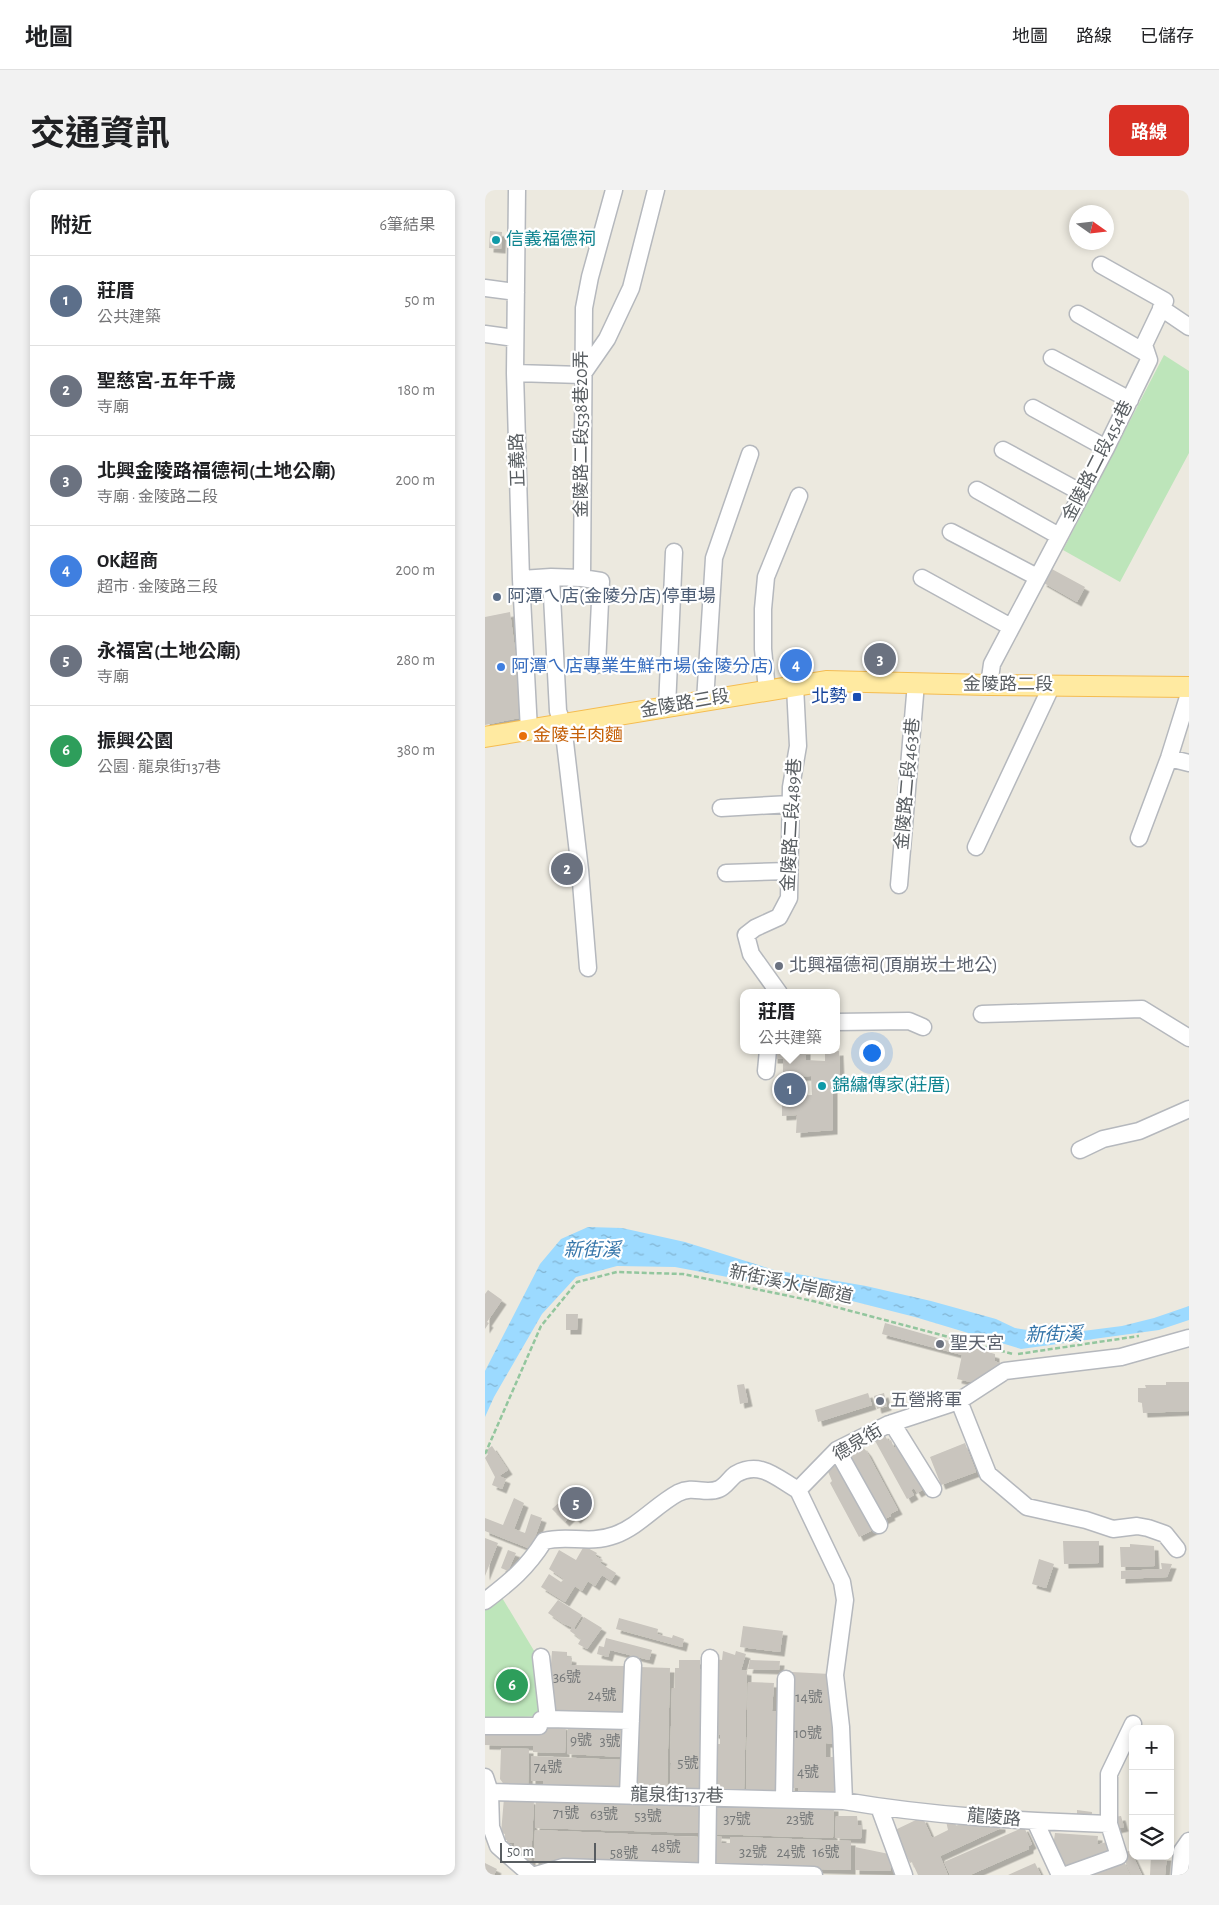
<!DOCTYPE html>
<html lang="zh-TW">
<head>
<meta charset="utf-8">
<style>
  :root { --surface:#fff; --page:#f2f2f2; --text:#202124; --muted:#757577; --line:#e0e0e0; --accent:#d93025 }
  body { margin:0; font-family:"Alegreya Sans","Noto Sans TC",sans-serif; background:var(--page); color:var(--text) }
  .controls { position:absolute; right:15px; bottom:15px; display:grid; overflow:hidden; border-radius:10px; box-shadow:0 2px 8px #0003 }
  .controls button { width:45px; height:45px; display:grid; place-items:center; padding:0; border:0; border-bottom:1px solid var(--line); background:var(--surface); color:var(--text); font:25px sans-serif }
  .compass { position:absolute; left:584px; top:15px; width:45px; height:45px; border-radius:50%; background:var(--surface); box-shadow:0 2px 8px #0003; rotate:104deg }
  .scale { position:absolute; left:15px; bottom:12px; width:96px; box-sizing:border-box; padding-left:5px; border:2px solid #585d61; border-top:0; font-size:14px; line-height:18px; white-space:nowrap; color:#585d61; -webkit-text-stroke:4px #fff; paint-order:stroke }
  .you { position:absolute; left:386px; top:862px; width:18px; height:18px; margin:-12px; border:4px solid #fff; border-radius:50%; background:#1a73e8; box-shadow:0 0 0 8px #1a73e833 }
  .badge { display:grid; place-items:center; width:32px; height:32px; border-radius:50%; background:var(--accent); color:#fff; font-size:16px; font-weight:700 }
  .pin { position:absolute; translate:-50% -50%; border:2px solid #fff; box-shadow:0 1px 5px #0006 }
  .popup { position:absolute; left:255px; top:799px; width:100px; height:65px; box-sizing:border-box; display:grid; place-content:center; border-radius:10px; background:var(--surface); filter:drop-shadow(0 1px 4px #0005); font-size:16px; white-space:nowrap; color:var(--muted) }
  .popup b { font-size:19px; color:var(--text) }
  .popup::after { content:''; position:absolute; left:50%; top:100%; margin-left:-10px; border:10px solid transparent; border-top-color:var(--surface) }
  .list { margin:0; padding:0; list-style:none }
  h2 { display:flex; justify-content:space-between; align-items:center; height:65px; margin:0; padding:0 20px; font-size:21px }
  h2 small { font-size:16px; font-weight:400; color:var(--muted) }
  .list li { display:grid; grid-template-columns:32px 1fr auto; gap:15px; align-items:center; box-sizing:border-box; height:90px; padding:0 20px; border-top:1px solid var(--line) }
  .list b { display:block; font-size:19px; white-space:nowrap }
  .list p { margin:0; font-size:16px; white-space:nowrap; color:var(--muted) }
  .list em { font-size:16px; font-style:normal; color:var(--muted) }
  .icon { flex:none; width:28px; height:28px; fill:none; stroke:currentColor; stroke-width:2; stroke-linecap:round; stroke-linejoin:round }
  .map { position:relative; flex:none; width:704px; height:1685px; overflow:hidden; border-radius:10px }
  header { display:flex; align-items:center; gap:30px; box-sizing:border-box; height:70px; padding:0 25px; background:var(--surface); border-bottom:1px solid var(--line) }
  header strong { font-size:24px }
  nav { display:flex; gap:28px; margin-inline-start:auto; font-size:18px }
  .intro { display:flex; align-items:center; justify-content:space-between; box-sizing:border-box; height:120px; padding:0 30px }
  h1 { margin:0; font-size:35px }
  .button { padding:12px 22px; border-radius:10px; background:var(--accent); color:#fff; font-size:18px; font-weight:700 }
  main { display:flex; gap:30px; padding:0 30px }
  aside { flex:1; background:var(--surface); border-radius:10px; box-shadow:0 2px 8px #0003 }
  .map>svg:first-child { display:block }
</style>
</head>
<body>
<header>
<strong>地圖</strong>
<nav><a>地圖</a><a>路線</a><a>已儲存</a></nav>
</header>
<div class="intro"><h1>交通資訊</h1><a class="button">路線</a></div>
<main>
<aside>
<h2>附近<small>6筆結果</small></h2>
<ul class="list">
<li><span class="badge" style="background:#5c6f8a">1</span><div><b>莊厝</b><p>公共建築</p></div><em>50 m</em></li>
<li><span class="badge" style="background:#6b7280">2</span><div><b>聖慈宮-五年千歲</b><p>寺廟</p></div><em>180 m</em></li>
<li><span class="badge" style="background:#6b7280">3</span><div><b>北興金陵路福德祠(土地公廟)</b><p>寺廟 · 金陵路二段</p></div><em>200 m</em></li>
<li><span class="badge" style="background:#3f7fe0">4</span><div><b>OK超商</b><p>超市 · 金陵路三段</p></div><em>200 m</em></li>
<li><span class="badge" style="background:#6b7280">5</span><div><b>永福宮(土地公廟)</b><p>寺廟</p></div><em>280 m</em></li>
<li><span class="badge" style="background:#2e9e5b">6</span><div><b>振興公園</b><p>公園 · 龍泉街137巷</p></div><em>380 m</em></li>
</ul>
</aside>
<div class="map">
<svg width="704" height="1685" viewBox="0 0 704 1685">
  <defs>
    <pattern id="water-ripples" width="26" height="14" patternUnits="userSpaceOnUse" patternTransform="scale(1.25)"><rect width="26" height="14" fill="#9cdaff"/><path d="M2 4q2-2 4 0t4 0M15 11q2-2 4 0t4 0" fill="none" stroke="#82b4d2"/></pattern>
    <filter id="shadow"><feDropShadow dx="4.5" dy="4.5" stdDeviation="0" flood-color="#0004"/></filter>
  </defs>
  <rect width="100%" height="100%" fill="#ece9df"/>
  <path fill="#bde5ba" d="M679 165 704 181V263L635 392 578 360Z
    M16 1406 51 1464 58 1526 0 1529V1417Z"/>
  <path fill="url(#water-ripples)" d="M103 1037 137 1038 200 1052 289 1080 381 1096 446 1111 511 1129 530 1138 556 1142H590L637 1136 669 1128 704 1116V1130L674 1140 536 1159 430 1127 363 1110 190 1077 132 1076 91 1087 57 1124 9 1207 0 1227V1181L55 1074 76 1049Z"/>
  <path fill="#c9c5be" filter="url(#shadow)" d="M5 41 17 42 16 59 4 58Z
    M565 378 600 397 592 412 557 392Z
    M25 422 39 527 0 535V427Z
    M391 454 401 455V475L391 474Z
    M93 673 95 683 71 686 70 676Z
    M288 860H321V870L340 871V862L354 861 355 886H348V940L311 943 312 925 297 926V906L327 905 326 886 298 887V869H288Z
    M3 1100 17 1110 2 1132 4 1133 0 1139V1104Z
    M81 1124H93L92 1140H81Z
    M400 1133 510 1164V1171L522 1177 495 1194 472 1189 477 1165 397 1144Z
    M681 1192H704V1221L658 1223 657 1213 653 1212V1198H661L660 1195H681Z
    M259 1194 263 1212 255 1214 252 1195Z
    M383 1203 387 1215 333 1232 330 1220Z
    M399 1203 402 1216 392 1219 389 1206Z
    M399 1244 403 1251 406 1250 409 1258 414 1255 439 1299 432 1303 429 1298 426 1300 429 1305 422 1309 389 1249Z
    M480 1253 491 1282 456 1295 445 1267Z
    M7 1256 23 1280 14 1286 21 1289 17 1299 7 1295 10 1287 0 1268 3 1264 0 1261Z
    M377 1256 382 1262 413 1320 405 1324 406 1326 396 1331 360 1265Z
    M354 1268 392 1338 374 1347 345 1293 347 1291 341 1277Z
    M90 1298 103 1311 95 1318 99 1322 91 1329 87 1325 80 1332 67 1319Z
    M29 1308 39 1313 29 1339 40 1343 46 1324 57 1328 49 1350 43 1358 0 1341V1328L18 1335Z
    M0 1348 13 1353 0 1386Z
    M578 1351H614V1373L579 1374Z
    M645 1354 669 1356 670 1376 636 1377 635 1357H645Z
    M99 1356 112 1363 110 1366 118 1370 115 1373 131 1383 126 1391 117 1385 110 1396 103 1391 97 1401 90 1396 80 1412 56 1397 64 1384 76 1392 79 1389 64 1379 74 1360 91 1370Z
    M23 1360 31 1363 23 1381 16 1378Z
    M554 1369 569 1374 561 1398 547 1394Z
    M676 1373 687 1374 682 1387 636 1389V1381L677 1379Z
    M73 1410 97 1425 89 1438 91 1440 99 1427 117 1438 102 1459 93 1454 96 1449 85 1441 87 1437 79 1434 63 1423Z
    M134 1428 173 1439 172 1444 187 1448 188 1445 199 1449 197 1457 131 1439Z
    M258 1436 298 1441 295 1462 255 1457Z
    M121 1448 167 1460 164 1470 125 1460 123 1467 112 1464 114 1456 119 1457Z
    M67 1461 82 1462V1467L87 1468 86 1475 140 1476V1524H114V1521H93V1523L66 1522 62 1474H66Z
    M238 1461 250 1465 251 1461 261 1464 256 1480 262 1481 259 1601 228 1600 229 1554H235V1545L229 1544 230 1469 237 1470Z
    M194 1470H215V1479H220L216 1600H185L186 1573H185L187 1498H190V1478H194Z
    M265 1470 295 1471 294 1480 263 1479Z
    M154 1477 185 1478 182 1600 151 1598Z
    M307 1482 345 1484V1519L350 1554 341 1553V1567H350V1603H313V1598H305Z
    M263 1492 289 1493 287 1521H294L292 1602 261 1601Z
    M83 1534 139 1535 138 1567 82 1564Z
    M81 1535 80 1563 48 1562V1556L0 1555V1541Z
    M16 1558 44 1559 43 1597 20 1596 15 1589Z
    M46 1566 138 1570V1599L58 1596V1591H46Z
    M51 1607 215 1613 214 1643 50 1638Z
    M19 1608 49 1610 46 1672H39V1662H32L29 1660V1653H22V1650H19L20 1644 16 1643Z
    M228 1614 349 1617 348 1648 227 1644Z
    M592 1620 607 1622V1629L592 1627Z
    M351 1626H372L373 1635H377L376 1649 350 1648Z
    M636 1626 639 1637 631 1639 628 1627Z
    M438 1628 447 1648 463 1640 461 1631H470L471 1636 480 1632 516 1635V1638L455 1666 463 1685H433L427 1672 425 1673 410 1640 433 1629Z
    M539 1637 547 1654 544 1656V1659L485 1685H465L459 1672Z
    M50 1640 213 1647V1671L208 1676 49 1672Z
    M570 1643 613 1646 612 1655 624 1651 623 1663 610 1669 603 1668 601 1673 575 1679 577 1667 567 1664Z
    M227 1646 237 1647 236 1653H245V1647L366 1651V1680L231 1676 226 1671Z
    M370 1657 404 1664 406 1681 370 1680Z
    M646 1660 648 1666 657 1685H646L637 1664Z
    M666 1666H682L680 1685H665Z
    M638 1669 645 1685H603Z
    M0 1673 12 1679 9 1685H0Z
    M550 1673 556 1685H523Z"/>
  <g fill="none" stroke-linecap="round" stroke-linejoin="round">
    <defs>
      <path id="minor" d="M32 0 30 183 36 389 44 540
        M0 98 31 102
        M676 118 704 137
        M593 124 661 163
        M0 144 30 148
        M567 168 645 210
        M30 183 97 185 122 149 146 98 171 0
        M548 218 621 258
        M518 260 597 303
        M492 300 574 346
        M466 342 552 387
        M66 387 73 521 78 535 95 680 103 778
        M437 388 526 437
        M36 389 66 387 97 388
        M112 475 116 391 97 388 99 118 105 87 129 0
        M504 495 507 474 621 258 664 170 659 155 680 111 616 75
        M282 500 278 459V419L281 387 314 306
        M220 511 229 368 265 264
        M182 517 189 362
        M684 568 704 573
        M236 618 305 614
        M654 648 684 568 704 504
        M491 657 567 495
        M241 683 304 681
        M414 695 431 493
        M294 803 266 764 261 745 270 738 294 727 304 708 306 597 313 556 310 496
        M497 824 657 819 704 848
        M351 832 424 831 438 837
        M281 881 283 860
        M595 960 618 949 654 941 704 919
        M474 1211 503 1284 542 1317 601 1330 628 1339 652 1336 663 1338 680 1344 692 1359
        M407 1233 448 1299
        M352 1260 394 1335
        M313 1300 352 1260 404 1234 474 1211 520 1181 636 1167 704 1148
        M313 1300 357 1392 360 1410 350 1485 356 1537 359 1611
        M0 1411C25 1392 42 1378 59 1351 83 1344 103 1355 130 1345 154 1336 171 1315 193 1303 209 1295 220 1305 234 1299 241 1296 245 1288 251 1284 276 1270 293 1289 313 1300
        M56 1467 63 1529
        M0 1536H54L56 1530 63 1529 146 1531
        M0 1587 5 1602 6 1637 13 1656 46 1685
        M5 1602 359 1611C446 1626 536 1631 624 1634
        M143 1605 148 1475
        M299 1609 301 1489
        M394 1617 419 1685
        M550 1631 575 1685
        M222 1682 225 1468
        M51 1685 78 1677 329 1685
        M581 1685 634 1666 624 1634V1584L648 1534
        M695 1685 697 1661 704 1651"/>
      <path id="major" d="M0 547 341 491 504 495 704 497"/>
    </defs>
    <use href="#minor" stroke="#b5b8bd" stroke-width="19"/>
    <use href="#major" stroke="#f5bc4f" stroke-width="22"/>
    <path stroke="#93c69e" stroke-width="2.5" stroke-dasharray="5 2.5" stroke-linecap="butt" d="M533 1164 654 1146
      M0 1264 56 1136 92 1092 132 1082 198 1084 328 1111 528 1164"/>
    <use href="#minor" stroke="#fff" stroke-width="16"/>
    <use href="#major" stroke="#ffeaa1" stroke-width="20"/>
  </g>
  <g fill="#0f9aa8" stroke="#fff" stroke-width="2">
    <circle cx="11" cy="50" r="5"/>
    <circle cx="337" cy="896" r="5"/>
  </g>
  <circle fill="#5c6f8a" stroke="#fff" stroke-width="2" cx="12" cy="407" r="5"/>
  <circle fill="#3f7fe0" stroke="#fff" stroke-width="2" cx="16" cy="477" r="5"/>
  <rect fill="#1a4fb4" stroke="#fff" stroke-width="2" x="367" y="502" width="10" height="10" rx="2.5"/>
  <circle fill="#e8710a" stroke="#fff" stroke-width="2" cx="38" cy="546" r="5"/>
  <g fill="#6b7280" stroke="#fff" stroke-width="2">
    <circle cx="294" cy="776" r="5"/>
    <circle cx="455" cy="1154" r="5"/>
    <circle cx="395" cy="1211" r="5"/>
  </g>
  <g text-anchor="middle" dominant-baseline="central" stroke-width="4.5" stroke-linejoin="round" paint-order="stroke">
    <g font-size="15" fill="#747778">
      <text x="82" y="1487">36號</text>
      <text x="117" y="1505">24號</text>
      <text x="324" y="1507">14號</text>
      <text x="323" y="1543">10號</text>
      <text x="96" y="1550">9號</text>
      <text x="125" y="1551">3號</text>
      <text x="203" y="1573">5號</text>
      <text x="63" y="1577">74號</text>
      <text x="323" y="1582">4號</text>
      <text x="81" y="1623">71號</text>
      <text x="119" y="1624">63號</text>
      <text x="163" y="1626">53號</text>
      <text x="252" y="1629">37號</text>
      <text x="315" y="1629">23號</text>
      <text x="181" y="1657">48號</text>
      <text x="268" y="1662">32號</text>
      <text x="306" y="1662">24號</text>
      <text x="341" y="1662">16號</text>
      <text x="139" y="1663">58號</text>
    </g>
    <g font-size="18" fill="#0d838f" stroke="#fff" text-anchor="start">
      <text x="21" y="50">信義福德祠</text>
      <text x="347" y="896">錦繡傳家(莊厝)</text>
    </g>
    <g font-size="18" fill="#585d61" stroke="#fff">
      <text transform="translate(97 244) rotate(-90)">金陵路二段538巷20弄</text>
      <text transform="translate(33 270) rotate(-92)">正義路</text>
      <text transform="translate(613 271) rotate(-63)">金陵路二段454巷</text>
      <text x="523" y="495">金陵路二段</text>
      <text transform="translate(200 514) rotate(-10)">金陵路三段</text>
      <text transform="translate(423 594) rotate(-85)">金陵路二段463巷</text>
      <text transform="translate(307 635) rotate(-87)">金陵路二段489巷</text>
      <text transform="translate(306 1095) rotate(12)">新街溪水岸廊道</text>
      <text transform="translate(373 1253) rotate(-31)">德泉街</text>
      <text transform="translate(192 1606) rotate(1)">龍泉街137巷</text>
      <text transform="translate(509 1628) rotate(5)">龍陵路</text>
    </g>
    <g font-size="18" fill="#4e5e75" stroke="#fff" text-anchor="start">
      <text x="22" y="407">阿潭ㄟ店(金陵分店)停車場</text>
    </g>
    <g font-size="18" fill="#366cbe" stroke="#fff" text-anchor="start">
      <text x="26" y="477">阿潭ㄟ店專業生鮮市場(金陵分店)</text>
    </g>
    <g font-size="18" fill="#164399" stroke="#fff" text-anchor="end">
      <text x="362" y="507">北勢</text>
    </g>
    <g font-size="18" fill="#c56008" stroke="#fff" text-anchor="start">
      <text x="48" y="546">金陵羊肉麵</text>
    </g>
    <g font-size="18" fill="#5b616d" stroke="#fff" text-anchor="start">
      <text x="304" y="776">北興福德祠(頂崩崁土地公)</text>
      <text x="465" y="1154">聖天宮</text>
      <text x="405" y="1211">五營將軍</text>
    </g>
    <g font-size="19" font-style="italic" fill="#3676aa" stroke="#fff">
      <text x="107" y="1060">新街溪</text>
      <text transform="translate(569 1145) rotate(-1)">新街溪</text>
    </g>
  </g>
</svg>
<div class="controls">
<button>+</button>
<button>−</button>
<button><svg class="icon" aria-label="layers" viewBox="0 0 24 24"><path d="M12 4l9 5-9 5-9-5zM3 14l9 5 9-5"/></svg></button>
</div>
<svg class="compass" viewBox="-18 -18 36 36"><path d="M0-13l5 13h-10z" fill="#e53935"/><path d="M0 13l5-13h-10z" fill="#757577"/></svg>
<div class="scale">50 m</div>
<div class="you"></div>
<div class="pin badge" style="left:305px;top:899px;background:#5c6f8a">1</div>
<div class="popup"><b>莊厝</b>公共建築</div>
<div class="pin badge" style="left:82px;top:679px;background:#6b7280">2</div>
<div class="pin badge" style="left:395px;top:469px;background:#6b7280">3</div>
<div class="pin badge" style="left:311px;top:475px;background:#3f7fe0">4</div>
<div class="pin badge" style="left:91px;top:1313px;background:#6b7280">5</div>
<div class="pin badge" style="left:27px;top:1495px;background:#2e9e5b">6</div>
</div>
</main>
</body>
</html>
